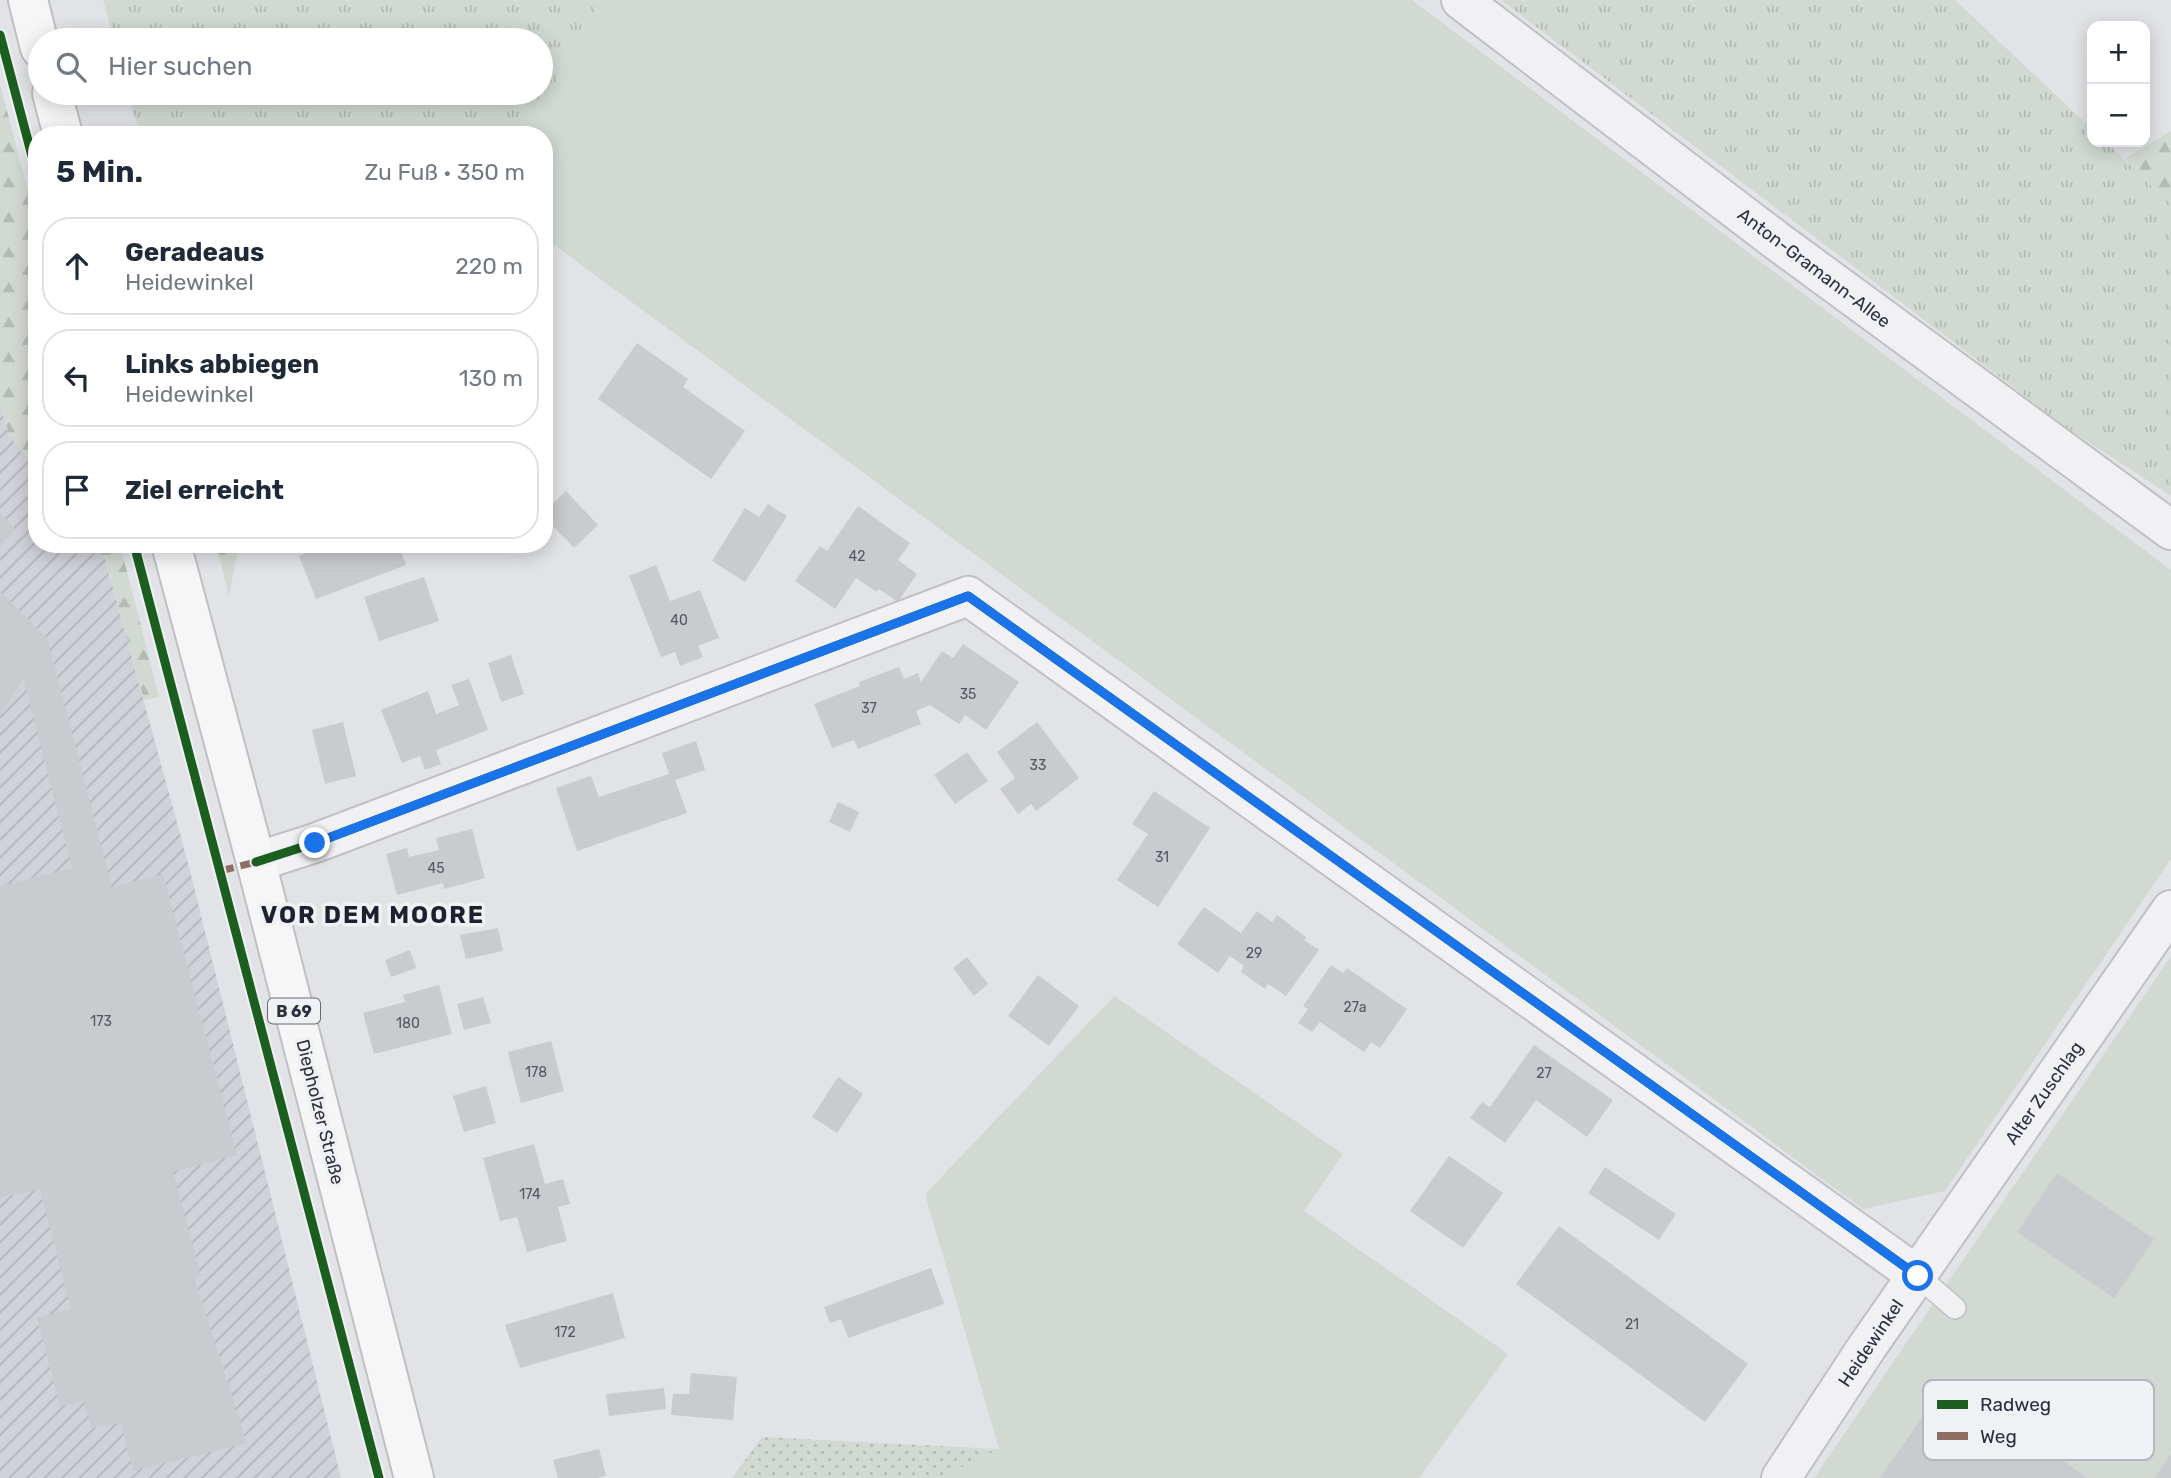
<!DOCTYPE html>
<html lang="de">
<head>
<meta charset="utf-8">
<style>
  :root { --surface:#fff; --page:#f2f2f3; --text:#1f2937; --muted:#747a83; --line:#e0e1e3 }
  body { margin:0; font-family:Rubik,sans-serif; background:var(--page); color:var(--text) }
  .controls { position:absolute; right:21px; top:21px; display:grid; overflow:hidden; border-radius:14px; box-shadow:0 4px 18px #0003 }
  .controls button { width:63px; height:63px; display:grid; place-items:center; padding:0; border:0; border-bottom:2px solid var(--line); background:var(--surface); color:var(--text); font:35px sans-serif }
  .stop { position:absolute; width:21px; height:21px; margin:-16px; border:5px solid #1a73e8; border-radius:50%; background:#fff }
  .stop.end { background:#1a73e8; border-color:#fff; box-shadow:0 2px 7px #0008 }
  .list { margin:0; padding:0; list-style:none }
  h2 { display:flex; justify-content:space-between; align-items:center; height:91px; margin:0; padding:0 28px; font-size:30px }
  h2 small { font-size:23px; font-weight:400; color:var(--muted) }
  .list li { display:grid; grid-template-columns:46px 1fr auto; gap:21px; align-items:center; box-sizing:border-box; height:98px; margin:0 14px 14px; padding:0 14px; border:2px solid var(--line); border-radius:28px }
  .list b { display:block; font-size:26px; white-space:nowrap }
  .list p { margin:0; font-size:23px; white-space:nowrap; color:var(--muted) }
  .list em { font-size:23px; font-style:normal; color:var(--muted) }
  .icon { flex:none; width:38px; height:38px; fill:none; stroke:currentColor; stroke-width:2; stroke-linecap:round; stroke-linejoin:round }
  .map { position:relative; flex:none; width:2171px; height:1478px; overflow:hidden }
  .search { position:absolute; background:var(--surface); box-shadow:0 4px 18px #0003; left:28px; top:28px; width:525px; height:77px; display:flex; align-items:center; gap:18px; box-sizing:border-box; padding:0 24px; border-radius:38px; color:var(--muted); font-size:26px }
  .panel { position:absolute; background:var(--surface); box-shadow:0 4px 18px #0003; left:28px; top:126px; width:525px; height:427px; border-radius:28px }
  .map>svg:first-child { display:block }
</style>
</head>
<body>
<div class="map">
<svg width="2171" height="1478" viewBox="0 0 2171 1478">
  <defs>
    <pattern id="industrial-furrows" width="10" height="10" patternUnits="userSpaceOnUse" patternTransform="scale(1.75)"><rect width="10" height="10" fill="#d1d2d9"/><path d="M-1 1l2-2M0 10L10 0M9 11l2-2" fill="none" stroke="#b4b5bb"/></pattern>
    <pattern id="grass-tufts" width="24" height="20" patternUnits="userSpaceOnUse" patternTransform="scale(1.75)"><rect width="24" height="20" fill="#d2d9d2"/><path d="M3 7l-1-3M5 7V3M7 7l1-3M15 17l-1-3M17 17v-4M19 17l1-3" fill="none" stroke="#b4bbb5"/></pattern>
    <pattern id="forest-firs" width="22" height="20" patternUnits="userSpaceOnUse" patternTransform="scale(1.75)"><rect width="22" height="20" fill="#d2d9d2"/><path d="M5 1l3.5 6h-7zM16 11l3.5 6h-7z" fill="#b4bbb5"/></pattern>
    <pattern id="garden-dots" width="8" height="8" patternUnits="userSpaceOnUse" patternTransform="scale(1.75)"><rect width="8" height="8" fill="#d2d9d2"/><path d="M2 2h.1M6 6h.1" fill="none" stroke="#b4bbb5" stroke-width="1.8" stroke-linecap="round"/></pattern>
  </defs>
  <rect width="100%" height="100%" fill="#e2e3e6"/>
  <path fill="url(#industrial-furrows)" d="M0 404 9 435 37 471V544H94L105 559 188 863 341 1478H0Z"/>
  <path fill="url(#grass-tufts)" d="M103 0H600L527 135H140L128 93H541V40H114Z
    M1501 0H1955L2092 129V142H2106L2171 204V496L2067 428Z"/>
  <path fill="url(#forest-firs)" d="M0 84 37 225V471L9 435 0 403Z
    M2171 131V204L2124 159Z
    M94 544H120L159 697 144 700 105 559Z
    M216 544H239L229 596Z"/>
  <path fill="url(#garden-dots)" d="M762 1437 999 1449 939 1478H732Z"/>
  <path fill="#d2d9d2" d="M600 0H1412L2171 570V859L1945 1191 1863 1209 553 244 544 242V135H527Z
    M2171 956V1478H1814Z
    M1114 996 1343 1154 1304 1211 1508 1354 1419 1478H939L999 1449 925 1194Z"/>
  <path fill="#cacbce" d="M637 343 688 379 683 387 745 431 711 479 598 399Z
    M566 491 598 525 574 548 544 517V512Z
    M768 504 787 516 745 582 712 561 745 508 759 517Z
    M858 506 910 543 898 560 917 574 898 602 879 589 877 592 856 578 835 609 795 581 820 546 827 551Z
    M0 513 16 529 0 545Z
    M301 544H398L406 565 316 599 299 556 304 554Z
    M656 565 670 601 700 590 719 638 698 646 703 657 680 666 675 652 661 657 629 576Z
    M424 577 439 621 379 641 364 597Z
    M0 591 47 638 112 887 163 874 237 1155 173 1172 201 1276 194 1277 247 1443 133 1471 121 1423 91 1428 84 1400 60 1407 37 1318 71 1309 40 1189 0 1198V886L72 868 23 678 0 717Z
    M963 644 1019 682 986 730 965 715 959 724 930 705 916 711 921 724 858 749 854 740 832 748 814 704 860 686 859 682 899 667 904 679 918 673 921 682 942 651 953 658Z
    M511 655 524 694 501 702 488 663Z
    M469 679 488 730 436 750 441 764 425 770 420 756 402 763 381 710 428 691 436 714 459 705 451 685Z
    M343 722 356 776 325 784 312 730Z
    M1037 722 1079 778 1036 811 1031 804 1018 814 1000 789 1015 778 997 752Z
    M696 741 705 770 675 780 687 813 577 851 556 788 591 776 599 797 669 774 662 753Z
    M967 752 988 781 955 804 934 775Z
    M1154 791 1210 828 1158 907 1117 880 1148 834 1132 824Z
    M838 802 859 812 850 832 829 822Z
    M472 829 485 878 444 889 443 883 397 895 386 854 407 848 409 857 439 850 436 838Z
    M1204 907 1241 933 1257 911 1272 922 1277 915 1306 937 1304 940 1319 950 1286 996 1268 984 1265 989 1241 972 1244 966 1230 956 1218 973 1177 944Z
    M498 928 503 951 466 959 460 935Z
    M410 950 416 968 391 977 385 960Z
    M967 957 988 984 974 996 953 968Z
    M1331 965 1343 973 1347 968 1407 1009 1380 1048 1371 1042 1364 1052 1320 1022 1312 1032 1298 1023 1308 1009 1303 1006Z
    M1038 975 1079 1006 1049 1046 1008 1016Z
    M439 985 452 1034 374 1054 363 1013 405 1002 403 995Z
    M483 997 491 1023 464 1030 457 1004Z
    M551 1041 564 1091 521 1103 508 1052Z
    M1534 1045 1613 1100 1587 1137 1536 1100 1505 1143 1470 1118 1482 1102 1490 1107Z
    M838 1077 863 1094 837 1133 812 1117Z
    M486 1086 496 1123 464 1132 453 1096Z
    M534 1144 545 1184 563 1179 570 1204 558 1207 567 1241 527 1252 517 1217 500 1221 483 1158Z
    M1449 1156 1503 1193 1463 1248 1410 1211Z
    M1605 1167 1676 1214 1659 1240 1588 1193Z
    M2057 1173 2154 1239 2114 1298 2017 1232Z
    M1559 1226 1748 1364 1705 1422 1516 1284Z
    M931 1268 944 1304 848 1338 841 1319 830 1323 824 1307Z
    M613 1293 625 1338 520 1368 505 1325Z
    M691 1373 737 1377 733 1420 671 1415 673 1394H689Z
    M1948 1380 2088 1478H1880Z
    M664 1388 666 1409 609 1416 606 1394Z
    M599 1449 606 1476 598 1478H558L553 1460Z
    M2171 1454V1478H2154Z"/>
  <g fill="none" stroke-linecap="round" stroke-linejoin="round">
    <defs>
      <path id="lane" d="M1918 1276 1955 1308"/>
      <path id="street" d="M1461 0 1777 241 2171 530
        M256 862 315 843 968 596 1918 1276
        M1781 1478 1867 1347 2171 910"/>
      <path id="primary" d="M28 0 40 48
        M52 93 63 135
        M171 544 256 862 414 1478"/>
    </defs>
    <use href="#lane" stroke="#c0c1c4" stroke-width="24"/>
    <use href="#street" stroke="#c0c1c4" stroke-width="42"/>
    <use href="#primary" stroke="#bfc0c3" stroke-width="42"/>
    <use href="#lane" stroke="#f1f1f3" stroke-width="21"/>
    <use href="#street" stroke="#f1f1f3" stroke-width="38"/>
    <use href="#primary" stroke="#f6f6f6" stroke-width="38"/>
    <path stroke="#8d6e63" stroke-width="7" stroke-dasharray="14 7" stroke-linecap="butt" d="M220 871 256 862"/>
    <defs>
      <path id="cycleway" d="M0 35 37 175
        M134 544 379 1478
        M256 862 315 843 968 596 1918 1276"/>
    </defs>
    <use href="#cycleway" stroke="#f0f1f5" stroke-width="13"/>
    <use href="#cycleway" stroke="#1b5e20" stroke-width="9"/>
  </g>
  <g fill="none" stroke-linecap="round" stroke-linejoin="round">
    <path stroke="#1a73e8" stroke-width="9" d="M315 843 968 596 1918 1276"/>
  </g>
  <g text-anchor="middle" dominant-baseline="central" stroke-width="7" stroke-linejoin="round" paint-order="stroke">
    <g font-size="14" fill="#545762">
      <text x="857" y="556">42</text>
      <text x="679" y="620">40</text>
      <text x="968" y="694">35</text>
      <text x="869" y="708">37</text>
      <text x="1038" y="765">33</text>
      <text x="1162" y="857">31</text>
      <text x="436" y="868">45</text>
      <text x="1254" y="953">29</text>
      <text x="1355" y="1007">27a</text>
      <text x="101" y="1021">173</text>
      <text x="408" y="1023">180</text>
      <text x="536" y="1072">178</text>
      <text x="1544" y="1073">27</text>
      <text x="530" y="1194">174</text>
      <text x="1632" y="1324">21</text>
      <text x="565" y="1332">172</text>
    </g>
    <rect fill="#f0f1f5" stroke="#666974" stroke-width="2" x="268" y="998.5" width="52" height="25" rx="5"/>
    <g font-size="16" font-weight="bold" fill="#2b2f3d">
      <text x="294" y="1011">B 69</text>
    </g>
    <g font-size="18" fill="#2b2f3d" stroke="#f0f1f5">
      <text transform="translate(1814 268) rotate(37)">Anton-Gramann-Allee</text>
      <text transform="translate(2044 1093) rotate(-55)">Alter Zuschlag</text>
      <text transform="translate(320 1112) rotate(76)">Diepholzer Straße</text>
      <text transform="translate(1871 1343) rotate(-56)">Heidewinkel</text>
    </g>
    <g font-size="24" font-weight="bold" letter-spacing="2" fill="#1d202e" stroke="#f0f1f5">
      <text x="373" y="915">VOR DEM MOORE</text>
    </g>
  </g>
  <rect x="1923" y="1380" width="231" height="80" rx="10" fill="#f0f1f5" stroke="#b5b7be" stroke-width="2"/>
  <rect x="1937" y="1400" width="31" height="9" fill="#1b5e20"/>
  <rect x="1937" y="1432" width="31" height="8" fill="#8d6e63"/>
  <g font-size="19" fill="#2b2f3d">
    <text x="1980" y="1411">Radweg</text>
    <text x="1980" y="1443">Weg</text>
  </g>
</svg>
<div class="controls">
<button>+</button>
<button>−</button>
</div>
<div class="stop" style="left:1918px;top:1276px"></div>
<div class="stop end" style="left:315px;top:843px"></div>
<div class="search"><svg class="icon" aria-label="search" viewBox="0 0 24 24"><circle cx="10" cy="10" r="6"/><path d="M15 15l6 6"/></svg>Hier suchen</div>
<section class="panel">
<h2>5 Min.<small>Zu Fuß · 350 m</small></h2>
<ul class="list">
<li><svg class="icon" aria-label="ahead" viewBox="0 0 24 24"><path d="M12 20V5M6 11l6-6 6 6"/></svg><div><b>Geradeaus</b><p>Heidewinkel</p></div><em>220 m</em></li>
<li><svg class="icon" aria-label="left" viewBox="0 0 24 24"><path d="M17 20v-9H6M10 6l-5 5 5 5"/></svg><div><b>Links abbiegen</b><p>Heidewinkel</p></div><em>130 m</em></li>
<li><svg class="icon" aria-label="arrive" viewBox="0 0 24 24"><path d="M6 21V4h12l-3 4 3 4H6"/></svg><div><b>Ziel erreicht</b></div></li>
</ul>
</section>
</div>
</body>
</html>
